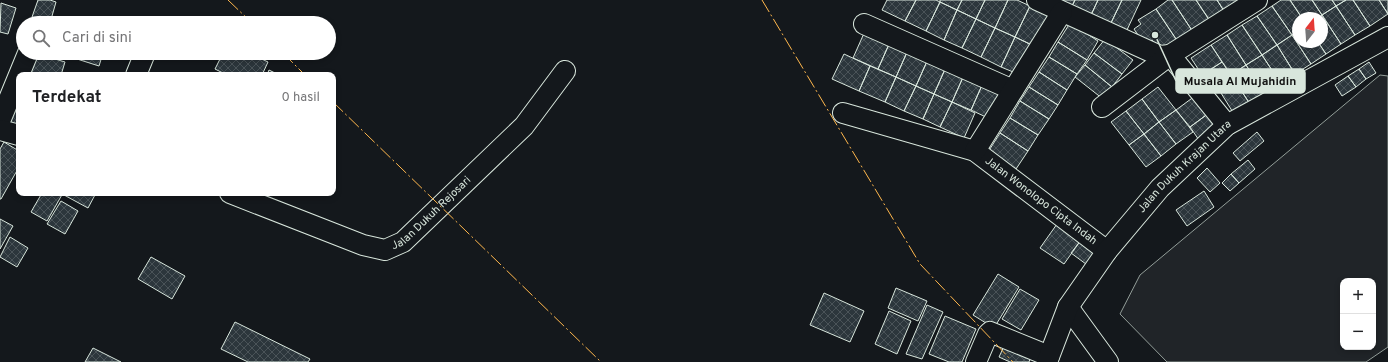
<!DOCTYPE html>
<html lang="id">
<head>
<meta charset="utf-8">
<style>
  :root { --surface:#fff; --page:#f6f6f6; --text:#202124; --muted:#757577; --line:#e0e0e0 }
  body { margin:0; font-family:Overpass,sans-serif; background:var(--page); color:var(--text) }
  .controls { position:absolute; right:12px; bottom:12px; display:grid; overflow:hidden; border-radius:8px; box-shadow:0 2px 6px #0003 }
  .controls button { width:36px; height:36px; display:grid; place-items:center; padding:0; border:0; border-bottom:1px solid var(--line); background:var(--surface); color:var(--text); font:20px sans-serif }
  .compass { position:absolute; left:1292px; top:12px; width:36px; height:36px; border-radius:50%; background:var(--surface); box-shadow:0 2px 6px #0003; rotate:17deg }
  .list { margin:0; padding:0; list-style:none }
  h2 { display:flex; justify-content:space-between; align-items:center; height:52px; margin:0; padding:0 16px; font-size:17px }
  h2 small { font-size:13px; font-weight:400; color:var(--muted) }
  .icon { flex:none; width:22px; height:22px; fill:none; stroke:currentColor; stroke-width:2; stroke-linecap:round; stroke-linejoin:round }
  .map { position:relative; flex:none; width:1388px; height:362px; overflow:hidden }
  .search { position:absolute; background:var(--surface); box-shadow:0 2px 6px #0003; left:16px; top:16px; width:320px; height:44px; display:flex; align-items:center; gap:10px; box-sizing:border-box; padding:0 14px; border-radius:22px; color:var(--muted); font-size:15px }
  .panel { position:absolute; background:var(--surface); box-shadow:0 2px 6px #0003; left:16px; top:72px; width:320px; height:124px; border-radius:8px }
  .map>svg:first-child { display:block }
</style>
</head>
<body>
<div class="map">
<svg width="1388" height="362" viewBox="0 0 1388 362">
  <defs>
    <pattern id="building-cross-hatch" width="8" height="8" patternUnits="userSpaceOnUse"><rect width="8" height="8" fill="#2c363c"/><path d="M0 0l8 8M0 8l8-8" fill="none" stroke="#4a5358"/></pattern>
  </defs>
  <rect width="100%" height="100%" fill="#14181c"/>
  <path fill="#202428" stroke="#939e99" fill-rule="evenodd" d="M1380 75 1388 76V347L1366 362H1167L1120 314 1140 275ZM1343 281H1373V347H1343Z"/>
  <path fill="url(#building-cross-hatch)" stroke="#d8e6dc" d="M38 0H50L56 2 50 23 32 17Z
    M887 0H916L905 21 882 10Z
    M916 0H936L940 2 926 31 905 21Z
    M940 0H962L957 10 940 2Z
    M962 0H985L976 19 957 10Z
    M985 0H1008L995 28 976 19Z
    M1008 0H1017L1030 6 1015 37 995 28Z
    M1059 0H1075L1072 6Z
    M1075 0H1098L1091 15 1072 6Z
    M1098 0H1122L1110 25 1091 15Z
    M1122 0H1141L1126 32 1110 25Z
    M1168 0H1172L1193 32 1178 42 1156 9Z
    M1172 0H1196L1210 21 1193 32Z
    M1196 0H1217L1224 11 1210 21Z
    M1217 0H1238L1239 2 1224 11Z
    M1281 0H1290L1302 18H1298V31L1292 35 1272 6Z
    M1290 0H1312L1322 15 1319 18H1302Z
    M1312 0H1332L1336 6 1322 15Z
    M1332 0H1346L1336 6Z
    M1346 0H1353L1370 26 1355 35 1336 6Z
    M1353 0H1379L1388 14 1370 26Z
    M1379 0H1388V14Z
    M940 2 957 10 944 40 926 31Z
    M1 3 16 8 8 34 0 32Z
    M1030 6 1049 15 1034 46 1015 37Z
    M1272 6 1292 35 1277 45 1257 16Z
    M1336 6 1355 35 1341 44 1322 15Z
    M1156 9 1178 42 1161 53 1152 40 1145 46 1134 29 1141 24 1138 20Z
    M957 10 976 19 962 48 944 40Z
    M1322 15 1341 44 1326 54 1318 42H1322V18H1319Z
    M1257 16 1277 45 1262 55 1242 25Z
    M69 19 79 22 78 23H67Z
    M976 19 995 28 981 57 962 48Z
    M1070 23 1098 41 1087 60 1058 42Z
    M1242 25 1262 55 1246 65 1227 35Z
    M995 28 1015 37 1001 67 981 57Z
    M865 31 890 42 878 69 853 58Z
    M1298 31V42H1318L1326 54 1311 64 1292 35Z
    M1227 35 1246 65 1231 75 1211 45Z
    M1292 35 1311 64 1295 74 1277 45Z
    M1015 37 1032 45 1018 74 1001 67Z
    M1105 39 1133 60 1122 74 1094 53Z
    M890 42 908 50 896 77 878 69Z
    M1058 42 1087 60 1077 74 1049 57Z
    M1211 45 1222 62 1202 75 1191 58Z
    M1277 45 1295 74 1281 84 1262 55Z
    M908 50 928 59 916 86 896 77Z
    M35 53 65 62 61 75H24Z
    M79 53H103L99 66 77 59Z
    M223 53H249L268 62 262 75H227L215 69Z
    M1094 53 1122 74 1112 87 1085 65Z
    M844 54 870 66 859 91 832 79Z
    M1262 55 1281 84 1265 94 1246 65Z
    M1049 57 1077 74 1067 90 1039 72Z
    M928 59 946 67 934 94 916 86Z
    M1222 62 1231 75 1211 88 1202 75Z
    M1369 62 1376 73 1366 79 1359 69Z
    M1085 65 1112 87 1103 99 1075 77Z
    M1246 65 1265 94 1250 104 1231 75Z
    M870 66 896 77 885 102 859 91Z
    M946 67 964 75 952 102 934 94Z
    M1359 69 1366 79 1356 87 1348 76Z
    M269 70 279 75H267Z
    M1039 72 1067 90 1058 105 1029 87Z
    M964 75 983 83 971 110 952 102Z
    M1231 75 1250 104 1234 114 1216 85Z
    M1348 76 1356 87 1342 96 1335 85Z
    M896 77 916 86 904 111 885 102Z
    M983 83 1000 91 988 118 971 110Z
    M916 86 934 94 923 119 904 111Z
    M1029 87 1058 105 1049 119 1020 101Z
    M1158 87 1176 110 1159 122 1142 99Z
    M934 94 952 102 940 127 923 119Z
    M1195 96 1209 113 1190 127 1176 110Z
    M1142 99 1159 122 1144 134 1126 111Z
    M1020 101 1049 119 1038 135 1010 118Z
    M952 102 975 113 964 138 940 127Z
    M11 103 19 105V130L4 125Z
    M1176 110 1193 132 1176 144 1159 122Z
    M1126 111 1144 134 1129 145 1111 122Z
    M1209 113 1220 128 1201 143 1190 127Z
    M1010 118 1038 135 1028 151 1000 133Z
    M1159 122 1176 144 1161 156 1144 134Z
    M1257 132 1264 141 1240 161 1233 153Z
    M1000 133 1028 151 1016 169 988 152Z
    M1144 134 1161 156 1146 167 1129 145Z
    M4 142 19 151V167L1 199H0V149Z
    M1248 160 1255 169 1239 183 1231 174Z
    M1207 168 1220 183 1210 192 1197 178Z
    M1231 174 1239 183 1230 191 1222 183Z
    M1204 191 1214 207 1187 226 1176 210Z
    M42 193H63L47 221 31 212Z
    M65 193H96L88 208 64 195Z
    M61 201 78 211 65 234 47 224Z
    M0 219 13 226 0 249Z
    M1057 224 1081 240 1064 264 1040 248Z
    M10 237 28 248 17 267 0 257Z
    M1081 240 1100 253 1090 267 1071 253Z
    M151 257 185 276 172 299 138 279Z
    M998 274 1019 287 994 328 973 315Z
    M896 288 927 301 918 321 888 308Z
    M1020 289 1039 300 1021 330 1002 319Z
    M824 293 864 311 850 342 810 325Z
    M927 305 943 312 922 359 906 354Z
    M889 311 911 321 897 354 875 344Z
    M945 316 976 329 962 362H949L929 354Z
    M235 322 310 359 308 362H248L221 349Z
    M1007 340 1033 351 1029 362H1010L999 357Z
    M93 348 121 362H85Z"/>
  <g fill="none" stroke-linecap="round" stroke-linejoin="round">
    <defs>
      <g id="street">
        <path d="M1037 0 1160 56 1170 55 1227 125"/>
        <path d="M864 24 1013 90"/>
        <path d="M136 75 145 53"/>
        <path d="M1102 107 1170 55 1257 0"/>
        <path id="s1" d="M843 113 975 151 1107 251"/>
        <path d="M0 121 28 53"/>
        <path d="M0 130 19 135"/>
        <path d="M975 151 1062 12"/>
        <path id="s2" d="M230 193 363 245 385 250 403 242 524 126 565 71"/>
        <path d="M1068 307 1108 362"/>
        <path d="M976 362 988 334 990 332 1049 356"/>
        <path id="s3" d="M1047 362 1068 307 1107 251 1160 188 1227 125 1388 37"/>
      </g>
    </defs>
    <use href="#street" stroke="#d8e6dc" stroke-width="22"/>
    <use href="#street" stroke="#14181c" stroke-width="20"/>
    <path stroke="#ffb74d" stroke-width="1" stroke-dasharray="14 3 2 3" stroke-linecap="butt" d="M228 0 252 23
      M762 0 920 264 1013 362
      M283 53 305 75
      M333 102 601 362"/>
  </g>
  <g text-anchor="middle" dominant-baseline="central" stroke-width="3" stroke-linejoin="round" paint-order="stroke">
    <g font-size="11" fill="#d8e6dc" stroke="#14181c">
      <text stroke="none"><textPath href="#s3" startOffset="242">Jalan Dukuh Krajan Utara</textPath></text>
      <text stroke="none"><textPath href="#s1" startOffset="220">Jalan Wonolopo Cipta Indah</textPath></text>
      <text stroke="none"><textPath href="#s2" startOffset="225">Jalan Dukuh Rejosari</textPath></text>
    </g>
  </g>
  <path fill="none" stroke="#d8e6dc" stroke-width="1.5" d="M1155 35L1176 81"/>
  <circle fill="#d8e6dc" stroke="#14181c" stroke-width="1.5" cx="1155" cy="35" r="4"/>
  <rect fill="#d8e6dc" stroke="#d8e6dc" stroke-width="1.5" x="1176" y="69" width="129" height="24" rx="4"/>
  <g font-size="12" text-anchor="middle" font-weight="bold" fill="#111">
    <text x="1240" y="85">Musala Al Mujahidin</text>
  </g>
</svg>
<div class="controls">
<button>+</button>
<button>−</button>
</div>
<svg class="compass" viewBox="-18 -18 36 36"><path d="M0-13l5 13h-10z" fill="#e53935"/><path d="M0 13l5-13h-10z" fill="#757577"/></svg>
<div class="search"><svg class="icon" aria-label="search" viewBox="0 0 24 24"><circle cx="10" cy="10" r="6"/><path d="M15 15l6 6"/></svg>Cari di sini</div>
<section class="panel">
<h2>Terdekat<small>0 hasil</small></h2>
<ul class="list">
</ul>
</section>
</div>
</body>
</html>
